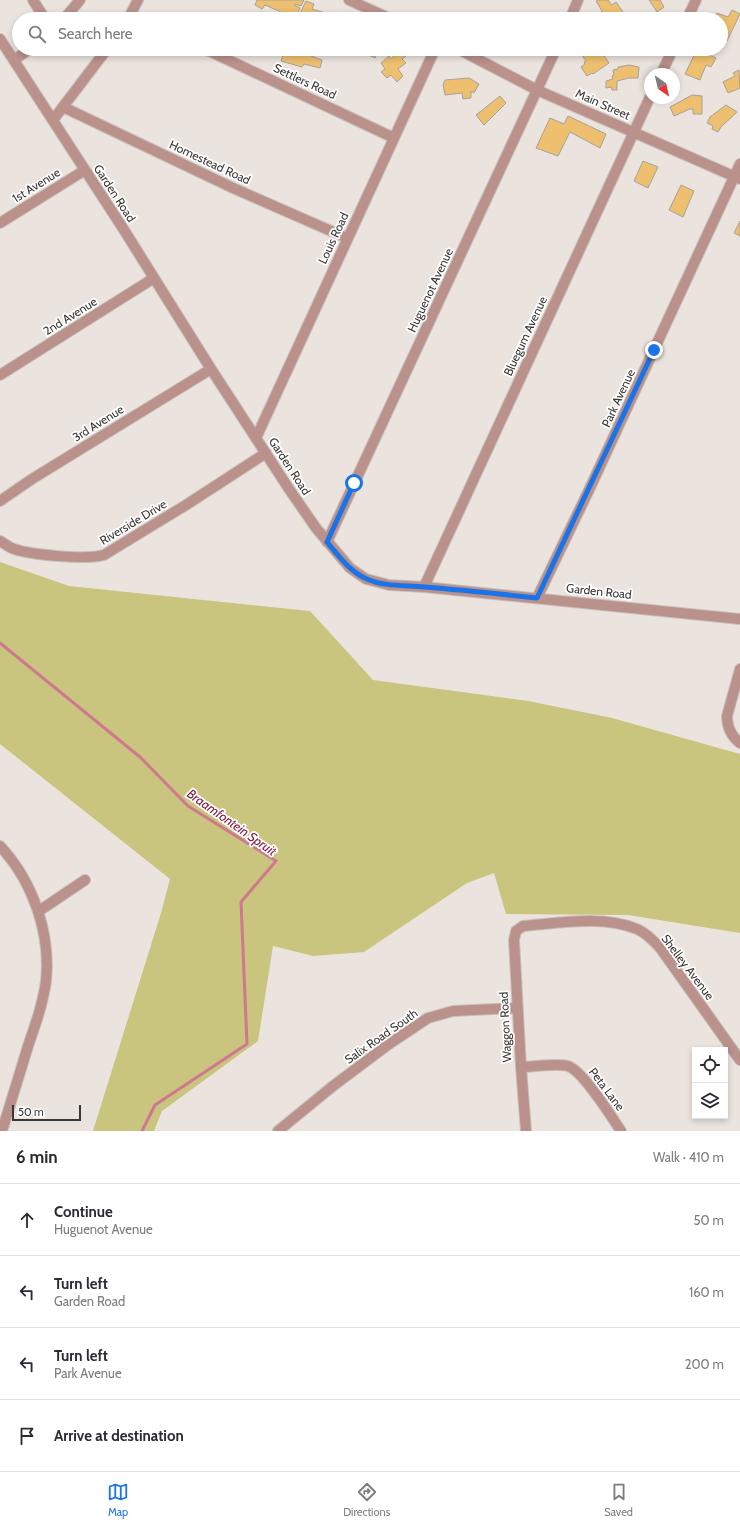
<!DOCTYPE html>
<html lang="en">
<head>
<meta charset="utf-8">
<style>
  :root { --surface:#fff; --page:#f2f2f3; --text:#2b2b33; --muted:#7c7c81; --line:#e1e1e2; --accent:#1a73e8 }
  body { margin:0; font-family:Cabin,sans-serif; background:var(--page); color:var(--text) }
  .controls { position:absolute; right:12px; bottom:12px; display:grid; overflow:hidden; border-radius:0px; box-shadow:0 2px 6px #0003 }
  .controls button { width:36px; height:36px; display:grid; place-items:center; padding:0; border:0; border-bottom:1px solid var(--line); background:var(--surface); color:var(--text); font:20px sans-serif }
  .compass { position:absolute; left:644px; top:68px; width:36px; height:36px; border-radius:50%; background:var(--surface); box-shadow:0 2px 6px #0003; rotate:146deg }
  .scale { position:absolute; left:12px; bottom:10px; width:69px; box-sizing:border-box; padding-left:4px; border:2px solid #3a3735; border-top:0; font-size:11px; line-height:14px; white-space:nowrap; color:#3a3735; -webkit-text-stroke:3px #fff; paint-order:stroke }
  .stop { position:absolute; width:12px; height:12px; margin:-9px; border:3px solid #1a73e8; border-radius:50%; background:#fff }
  .stop.end { background:#1a73e8; border-color:#fff; box-shadow:0 1px 4px #0008 }
  .list { margin:0; padding:0; list-style:none }
  h2 { display:flex; justify-content:space-between; align-items:center; height:52px; margin:0; padding:0 16px; font-size:17px }
  h2 small { font-size:13px; font-weight:400; color:var(--muted) }
  .list li { display:grid; grid-template-columns:26px 1fr auto; gap:12px; align-items:center; box-sizing:border-box; height:72px; padding:0 16px; border-top:1px solid var(--line) }
  .list b { display:block; font-size:15px; white-space:nowrap }
  .list p { margin:0; font-size:13px; white-space:nowrap; color:var(--muted) }
  .list em { font-size:13px; font-style:normal; color:var(--muted) }
  .icon { flex:none; width:22px; height:22px; fill:none; stroke:currentColor; stroke-width:2; stroke-linecap:round; stroke-linejoin:round }
  .map { position:relative; flex:none; width:740px; height:1131px; overflow:hidden }
  .search { position:absolute; background:var(--surface); box-shadow:0 2px 6px #0003; left:12px; right:12px; top:12px; height:44px; display:flex; align-items:center; gap:10px; box-sizing:border-box; padding:0 14px; border-radius:22px; color:var(--muted); font-size:15px }
  .sheet { height:340px; background:var(--surface) }
  nav { display:flex; justify-content:space-around; align-items:center; box-sizing:border-box; height:56px; border-top:1px solid var(--line); background:var(--surface); font-size:11px; color:var(--muted) }
  nav a { display:grid; justify-items:center; gap:2px }
  nav .on { color:var(--accent) }
  .map>svg:first-child { display:block }
</style>
</head>
<body>
<div class="map">
<svg width="740" height="1131" viewBox="0 0 740 1131">
  <rect width="100%" height="100%" fill="#ebe3de"/>
  <path fill="#c9c57e" d="M0 562 69 586 310 611 373 680 528 701 612 718 740 754V933L628 915 506 914 494 873 467 883 364 952 313 956 273 946 258 1041 162 1111 154 1131H93L161 913 170 879 0 744Z"/>
  <g fill="none" stroke-linecap="round" stroke-linejoin="round">
    <path stroke="#d0788f" stroke-width="3" d="M0 643 140 757 188 806 276 861 241 902 247 1044 155 1105 142 1131"/>
  </g>
  <path fill="#edbf6f" stroke="#a6a29b" d="M257 0H304L301 6 295 4 294 5 300 8 295 18 265 5 262 9 255 5Z
    M598 0H608L612 5 616 2 625 15 619 19H593L602 11 596 1Z
    M649 0H660L664 7 657 12Z
    M306 1 314 4 312 9 335 16 334 19H307L309 14 306 12 304 19H297Z
    M732 10 740 14 727 41 721 38V19H714L717 13 728 17Z
    M349 15 356 19H348Z
    M285 49H292L322 60 320 68 304 64 302 67 281 61Z
    M367 49H379L375 58 365 53Z
    M392 49H400L406 56 402 59 406 63 398 69 403 76 397 82 391 75 387 78 381 72 385 69 381 63 389 56 391 59 395 55 391 50Z
    M582 49H592L590 50 594 56 601 51 609 63 593 74 592 73 587 76 581 67 585 64 584 62 586 61 579 51Z
    M697 49H706L705 53 716 58 711 67 706 65 700 80 685 74Z
    M629 65 639 67 638 78H629L617 81V90H612L611 87 606 88V81L613 79 612 76 614 75 613 70 618 69V67Z
    M739 70 740 88 728 93 723 82 735 76 733 73Z
    M469 78 479 84 474 93 471 91V98L463 99 462 93 445 95 443 85 445 80Z
    M692 95 702 96V114H693V109H690L674 116 670 107Z
    M500 96 506 103 484 125 476 115Z
    M726 105 737 112 721 127 718 132 712 129 713 126 707 123 710 117Z
    M568 116 606 134 600 148 570 132 558 156 536 148 550 118 564 124Z
    M643 161 658 167 648 188 634 181Z
    M681 185 694 191 683 217 669 210Z
    M740 221V236L734 233Z"/>
  <g fill="none" stroke-linecap="round" stroke-linejoin="round">
    <defs>
      <path id="minor" d="M33 0 45 19
        M349 0 391 19
        M64 19 80 0
        M128 19 138 0
        M570 19 578 0
        M687 19 696 0
        M0 39 124 230 211 369 289 489 316 528 350 568 366 579 389 585 424 587 740 619
        M205 49 394 138
        M458 49 537 90 740 179
        M14 60 30 49
        M661 74 673 49
        M63 107 233 188 347 238
        M53 120 107 49
        M0 223 85 170
        M0 375 154 278
        M256 438 435 49
        M0 501 32 479 211 369
        M0 541C5 544 9 547 14 549 32 555 86 560 104 555L186 505 266 453
        M327 542 556 49
        M424 587 650 97
        M537 598 589 490 740 164
        M740 669 727 716C727 727 731 736 740 743
        M0 846C33 881 51 934 46 981 43 1003 36 1023 29 1043 20 1073 11 1102 2 1131
        M39 911 85 880
        M521 1067C534 1067 555 1063 568 1066 583 1071 611 1116 621 1131
        M278 1131 333 1086 389 1044 428 1018 453 1011 517 1008
        M526 1131 521 1067 514 940 516 931 523 926C559 923 603 915 637 929 646 933 654 941 661 949L740 1060"/>
    </defs>
    <use href="#minor" stroke="#c8c1bc" stroke-width="12"/>
    <use href="#minor" stroke="#ba918b" stroke-width="10"/>
  </g>
  <g fill="none" stroke-linecap="round" stroke-linejoin="round">
    <path stroke="#1a73e8" stroke-width="5" d="M354 483 327 542C339 556 350 572 367 579 385 587 405 585 425 587 462 590 500 594 537 598L654 350"/>
  </g>
  <g text-anchor="middle" dominant-baseline="central" stroke-width="3.5" stroke-linejoin="round" paint-order="stroke">
    <g font-size="12" fill="#3a3735" stroke="#fff">
      <text transform="translate(305 81) rotate(25)">Settlers Road</text>
      <text transform="translate(603 104) rotate(24)">Main Street</text>
      <text transform="translate(210 162) rotate(25)">Homestead Road</text>
      <text transform="translate(36 185) rotate(-32)">1st Avenue</text>
      <text transform="translate(115 193) rotate(57)">Garden Road</text>
      <text transform="translate(333 238) rotate(-65)">Louis Road</text>
      <text transform="translate(430 290) rotate(-65)">Huguenot Avenue</text>
      <text transform="translate(70 316) rotate(-32)">2nd Avenue</text>
      <text transform="translate(525 336) rotate(-65)">Bluegum Avenue</text>
      <text transform="translate(618 398) rotate(-65)">Park Avenue</text>
      <text transform="translate(98 423) rotate(-32)">3rd Avenue</text>
      <text transform="translate(290 466) rotate(57)">Garden Road</text>
      <text transform="translate(133 522) rotate(-31)">Riverside Drive</text>
      <text transform="translate(599 591) rotate(6)">Garden Road</text>
      <text transform="translate(688 967) rotate(53)">Shelley Avenue</text>
      <text transform="translate(505 1027) rotate(-93)">Waggon Road</text>
      <text transform="translate(381 1036) rotate(-35)">Salix Road South</text>
      <text transform="translate(607 1089) rotate(53)">Peta Lane</text>
    </g>
    <g font-size="13" font-style="italic" fill="#851c43" stroke="#fff">
      <text transform="translate(232 822) rotate(35)">Braamfontein Spruit</text>
    </g>
  </g>
</svg>
<div class="controls">
<button><svg class="icon" aria-label="locate" viewBox="0 0 24 24"><circle cx="12" cy="12" r="6"/><path d="M12 2v4M12 18v4M2 12h4M18 12h4"/></svg></button>
<button><svg class="icon" aria-label="layers" viewBox="0 0 24 24"><path d="M12 4l9 5-9 5-9-5zM3 14l9 5 9-5"/></svg></button>
</div>
<svg class="compass" viewBox="-18 -18 36 36"><path d="M0-13l5 13h-10z" fill="#e53935"/><path d="M0 13l5-13h-10z" fill="#7c7c81"/></svg>
<div class="scale">50 m</div>
<div class="stop" style="left:354px;top:483px"></div>
<div class="stop end" style="left:654px;top:350px"></div>
<div class="search"><svg class="icon" aria-label="search" viewBox="0 0 24 24"><circle cx="10" cy="10" r="6"/><path d="M15 15l6 6"/></svg>Search here</div>
</div>
<section class="sheet">
<h2>6 min<small>Walk · 410 m</small></h2>
<ul class="list">
<li><svg class="icon" aria-label="ahead" viewBox="0 0 24 24"><path d="M12 20V5M6 11l6-6 6 6"/></svg><div><b>Continue</b><p>Huguenot Avenue</p></div><em>50 m</em></li>
<li><svg class="icon" aria-label="left" viewBox="0 0 24 24"><path d="M17 20v-9H6M10 6l-5 5 5 5"/></svg><div><b>Turn left</b><p>Garden Road</p></div><em>160 m</em></li>
<li><svg class="icon" aria-label="left" viewBox="0 0 24 24"><path d="M17 20v-9H6M10 6l-5 5 5 5"/></svg><div><b>Turn left</b><p>Park Avenue</p></div><em>200 m</em></li>
<li><svg class="icon" aria-label="arrive" viewBox="0 0 24 24"><path d="M6 21V4h12l-3 4 3 4H6"/></svg><div><b>Arrive at destination</b></div></li>
</ul>
</section>
<nav>
<a class="on"><svg class="icon" aria-label="map" viewBox="0 0 24 24"><path d="M3 6l6-2 6 2 6-2v14l-6 2-6-2-6 2zM9 4v14M15 6v14"/></svg>Map</a>
<a><svg class="icon" aria-label="directions" viewBox="0 0 24 24"><path d="M12 3l9 9-9 9-9-9zM9 14v-3h6M13 9l2 2-2 2"/></svg>Directions</a>
<a><svg class="icon" aria-label="saved" viewBox="0 0 24 24"><path d="M7 4h10v16l-5-4-5 4z"/></svg>Saved</a>
</nav>
</body>
</html>
